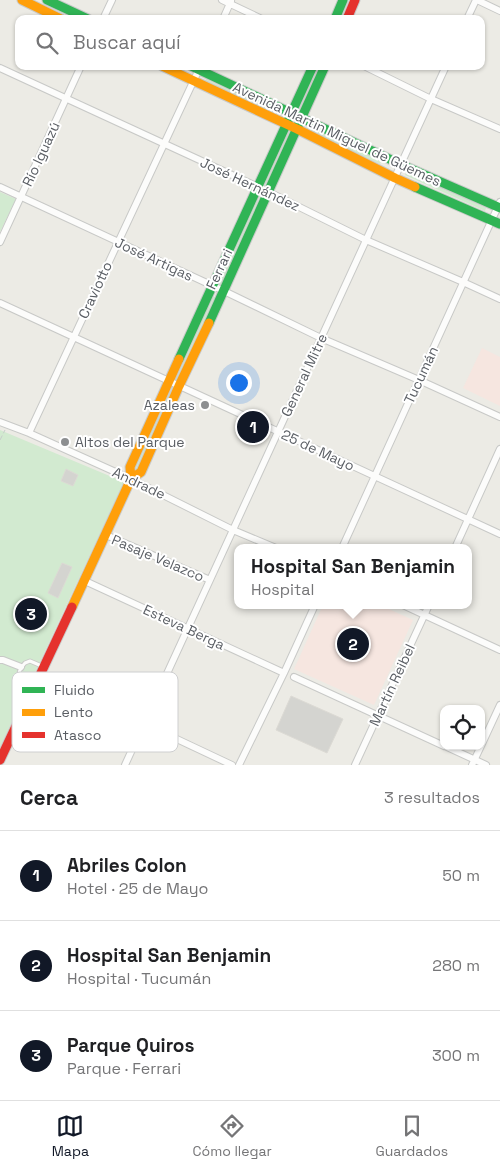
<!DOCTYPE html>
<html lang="es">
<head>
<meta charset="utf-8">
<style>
  :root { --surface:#fff; --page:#f2f2f2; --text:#202124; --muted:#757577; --line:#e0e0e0; --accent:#111827 }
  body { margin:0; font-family:"Space Grotesk",sans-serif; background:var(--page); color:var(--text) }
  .controls { position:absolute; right:15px; bottom:15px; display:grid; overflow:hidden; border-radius:10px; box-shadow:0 1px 4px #0004 }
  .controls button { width:45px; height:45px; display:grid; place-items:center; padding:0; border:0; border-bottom:1px solid var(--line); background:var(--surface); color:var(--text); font:25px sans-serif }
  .you { position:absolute; left:238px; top:382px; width:18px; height:18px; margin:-12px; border:4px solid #fff; border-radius:50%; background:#1a73e8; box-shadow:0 0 0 8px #1a73e833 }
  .badge { display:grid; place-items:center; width:32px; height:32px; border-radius:50%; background:var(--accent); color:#fff; font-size:16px; font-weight:700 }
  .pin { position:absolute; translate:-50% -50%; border:2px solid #fff; box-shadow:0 1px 5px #0006 }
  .popup { position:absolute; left:234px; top:544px; width:238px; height:65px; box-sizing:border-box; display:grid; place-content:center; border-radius:10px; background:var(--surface); filter:drop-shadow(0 1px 4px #0005); font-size:16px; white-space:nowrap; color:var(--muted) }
  .popup b { font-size:19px; color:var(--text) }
  .popup::after { content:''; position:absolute; left:50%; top:100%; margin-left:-10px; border:10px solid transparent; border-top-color:var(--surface) }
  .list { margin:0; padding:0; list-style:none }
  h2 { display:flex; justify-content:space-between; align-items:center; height:65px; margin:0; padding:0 20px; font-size:21px }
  h2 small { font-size:16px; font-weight:400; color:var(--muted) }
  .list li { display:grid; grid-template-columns:32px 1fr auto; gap:15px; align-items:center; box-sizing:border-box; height:90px; padding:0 20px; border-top:1px solid var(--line) }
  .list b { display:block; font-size:19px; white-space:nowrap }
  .list p { margin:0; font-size:16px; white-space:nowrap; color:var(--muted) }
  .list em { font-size:16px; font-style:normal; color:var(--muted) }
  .icon { flex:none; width:28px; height:28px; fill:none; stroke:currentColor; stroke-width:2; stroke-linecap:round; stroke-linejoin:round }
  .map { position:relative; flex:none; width:500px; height:765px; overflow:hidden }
  .search { position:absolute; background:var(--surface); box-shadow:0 1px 4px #0004; left:15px; right:15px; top:15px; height:55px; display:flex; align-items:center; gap:12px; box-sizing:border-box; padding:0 18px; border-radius:10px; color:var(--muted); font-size:19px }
  .sheet { height:335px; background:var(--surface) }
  nav { display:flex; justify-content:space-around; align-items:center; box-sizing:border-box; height:70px; border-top:1px solid var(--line); background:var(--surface); font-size:14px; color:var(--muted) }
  nav a { display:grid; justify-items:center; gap:2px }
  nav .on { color:var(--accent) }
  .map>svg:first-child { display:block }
</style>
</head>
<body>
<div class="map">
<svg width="500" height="765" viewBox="0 0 500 765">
  <rect width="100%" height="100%" fill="#ecebe5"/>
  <path fill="#f6e6e0" d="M482 348 500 357V406L463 388Z
    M323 605H380L413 620 374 705 294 669Z"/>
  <path fill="#d2ead0" d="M206 79 281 114 279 118 205 82Z
    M308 126 381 161 380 164 306 130Z
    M287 131 292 133 268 185 263 183Z
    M407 171 486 208 485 211 405 175Z
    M0 192 16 199 0 232Z
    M255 199 260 202 222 285 217 282Z
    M211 295 216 298 178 381 173 379Z
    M168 390 173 392 135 475 130 473Z
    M0 430 124 482 0 747Z"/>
  <path fill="#d4d4d0" stroke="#dcdad4" d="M66 469 78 475 73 486 61 481Z
    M62 563 72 567 58 598 48 593Z
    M291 696 343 719 327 753 276 730Z"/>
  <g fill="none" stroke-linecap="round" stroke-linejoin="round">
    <defs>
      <path id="lane" d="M35 686C22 681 12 677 25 663L30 661 44 667"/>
      <path id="street" d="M222 0 262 19
        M477 0 500 11
        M103 19 112 0
        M223 19 231 1
        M467 19 476 0
        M364 66 431 99 500 129
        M0 68 269 192 366 240 463 282 500 299
        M0 187 224 291 321 338 419 380 500 417
        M0 242 81 66
        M0 303 500 534
        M0 422 29 433 131 479 233 530 276 548
        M29 433 200 67
        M106 535 210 580
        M342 548 500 202
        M455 548 500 449
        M85 581 284 673
        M403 605 500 650
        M0 660H3L21 667
        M41 675 232 765
        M294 677 444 746
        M445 746 486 765
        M481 746 500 705
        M125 765 446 66
        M239 765 284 673 315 605
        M355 765 429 605
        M472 765 481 746"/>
      <path id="fast" d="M47 0 88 19
        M335 19 343 0
        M191 66 400 164 500 208
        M415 187 500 224
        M209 323 325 66
        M179 359 313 66"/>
      <path id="slow" d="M22 0 61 19
        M162 66 297 129 395 178 415 187
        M131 479 141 472 179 386 209 323
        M72 607 131 479 130 467 179 359"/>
      <path id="jam" d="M347 19 355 0
        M0 760 72 607"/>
    </defs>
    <use href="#lane" stroke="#c8c9c7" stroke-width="5"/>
    <use href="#street" stroke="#c8c9c7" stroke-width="8"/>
    <use href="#fast" stroke="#c9cac9" stroke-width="11"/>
    <use href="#slow" stroke="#c9cac9" stroke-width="11"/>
    <use href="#jam" stroke="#c9cac9" stroke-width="11"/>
    <path stroke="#c7cdca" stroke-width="1" stroke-dasharray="5 2.5" stroke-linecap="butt" d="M0 440 5 430"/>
    <use href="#lane" stroke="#fcfcfb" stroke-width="3"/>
    <use href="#street" stroke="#fcfcfb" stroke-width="6"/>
    <use href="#fast" stroke="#30b455" stroke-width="9"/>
    <use href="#slow" stroke="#ff9f0a" stroke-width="9"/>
    <use href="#jam" stroke="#e5322d" stroke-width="9"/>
  </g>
  <g fill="#8d8f91" stroke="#fff" stroke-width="2">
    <circle cx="205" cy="405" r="5"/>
    <circle cx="65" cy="442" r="5"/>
  </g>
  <g text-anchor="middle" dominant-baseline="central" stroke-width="4" stroke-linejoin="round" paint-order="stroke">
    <g font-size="14" fill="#5a5e64" stroke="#fff">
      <text transform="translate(337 134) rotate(25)">Avenida Martin Miguel de Güemes</text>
      <text transform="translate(41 154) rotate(-65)">Río Iguazú</text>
      <text transform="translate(250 184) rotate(25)">José Hernández</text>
      <text transform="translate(154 259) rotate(25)">José Artigas</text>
      <text transform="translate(219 269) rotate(-65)">Ferrari</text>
      <text transform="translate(95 290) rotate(-65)">Craviotto</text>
      <text transform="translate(304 375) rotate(-65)">General Mitre</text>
      <text transform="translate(421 375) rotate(-65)">Tucumán</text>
      <text transform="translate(318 450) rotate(25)">25 de Mayo</text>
      <text transform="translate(139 483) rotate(25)">Andrade</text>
      <text transform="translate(158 558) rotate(23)">Pasaje Velazco</text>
      <text transform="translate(184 627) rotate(25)">Esteva Berga</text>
      <text transform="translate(392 685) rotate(-65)">Martín Reibel</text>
    </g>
    <g font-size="14" fill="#5a5e64" stroke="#fff" text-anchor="end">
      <text x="195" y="405">Azaleas</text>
      <text x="75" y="442" text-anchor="start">Altos del Parque</text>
    </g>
  </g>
  <rect x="12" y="672" width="166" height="80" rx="8" fill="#fff" stroke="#cecfd0" stroke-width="1"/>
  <rect x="22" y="687" width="23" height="6" fill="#30b455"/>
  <rect x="22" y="709" width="23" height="7" fill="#ff9f0a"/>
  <rect x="22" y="732" width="23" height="6" fill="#e5322d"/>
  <g font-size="14" fill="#5a5e64">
    <text x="54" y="695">Fluido</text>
    <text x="54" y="717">Lento</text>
    <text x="54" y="740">Atasco</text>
  </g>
</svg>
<div class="controls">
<button><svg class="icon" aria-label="locate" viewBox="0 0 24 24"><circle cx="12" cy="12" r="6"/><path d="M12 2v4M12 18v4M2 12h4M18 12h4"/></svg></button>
</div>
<div class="you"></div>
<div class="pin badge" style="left:253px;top:427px">1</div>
<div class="pin badge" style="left:353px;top:644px">2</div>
<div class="popup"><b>Hospital San Benjamin</b>Hospital</div>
<div class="pin badge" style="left:31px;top:614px">3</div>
<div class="search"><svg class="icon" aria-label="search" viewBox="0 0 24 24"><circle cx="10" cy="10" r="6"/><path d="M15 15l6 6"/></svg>Buscar aquí</div>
</div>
<section class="sheet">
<h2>Cerca<small>3 resultados</small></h2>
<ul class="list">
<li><span class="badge">1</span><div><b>Abriles Colon</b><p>Hotel · 25 de Mayo</p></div><em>50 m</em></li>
<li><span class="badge">2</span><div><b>Hospital San Benjamin</b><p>Hospital · Tucumán</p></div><em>280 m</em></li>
<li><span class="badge">3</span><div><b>Parque Quiros</b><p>Parque · Ferrari</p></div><em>300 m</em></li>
</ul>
</section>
<nav>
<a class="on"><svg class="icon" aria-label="map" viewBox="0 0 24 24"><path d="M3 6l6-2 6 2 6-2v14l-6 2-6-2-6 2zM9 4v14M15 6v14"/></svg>Mapa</a>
<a><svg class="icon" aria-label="directions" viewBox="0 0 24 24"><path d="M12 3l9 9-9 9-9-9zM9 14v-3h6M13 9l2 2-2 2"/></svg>Cómo llegar</a>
<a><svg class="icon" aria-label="saved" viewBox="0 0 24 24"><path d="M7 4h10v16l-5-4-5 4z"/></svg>Guardados</a>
</nav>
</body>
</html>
